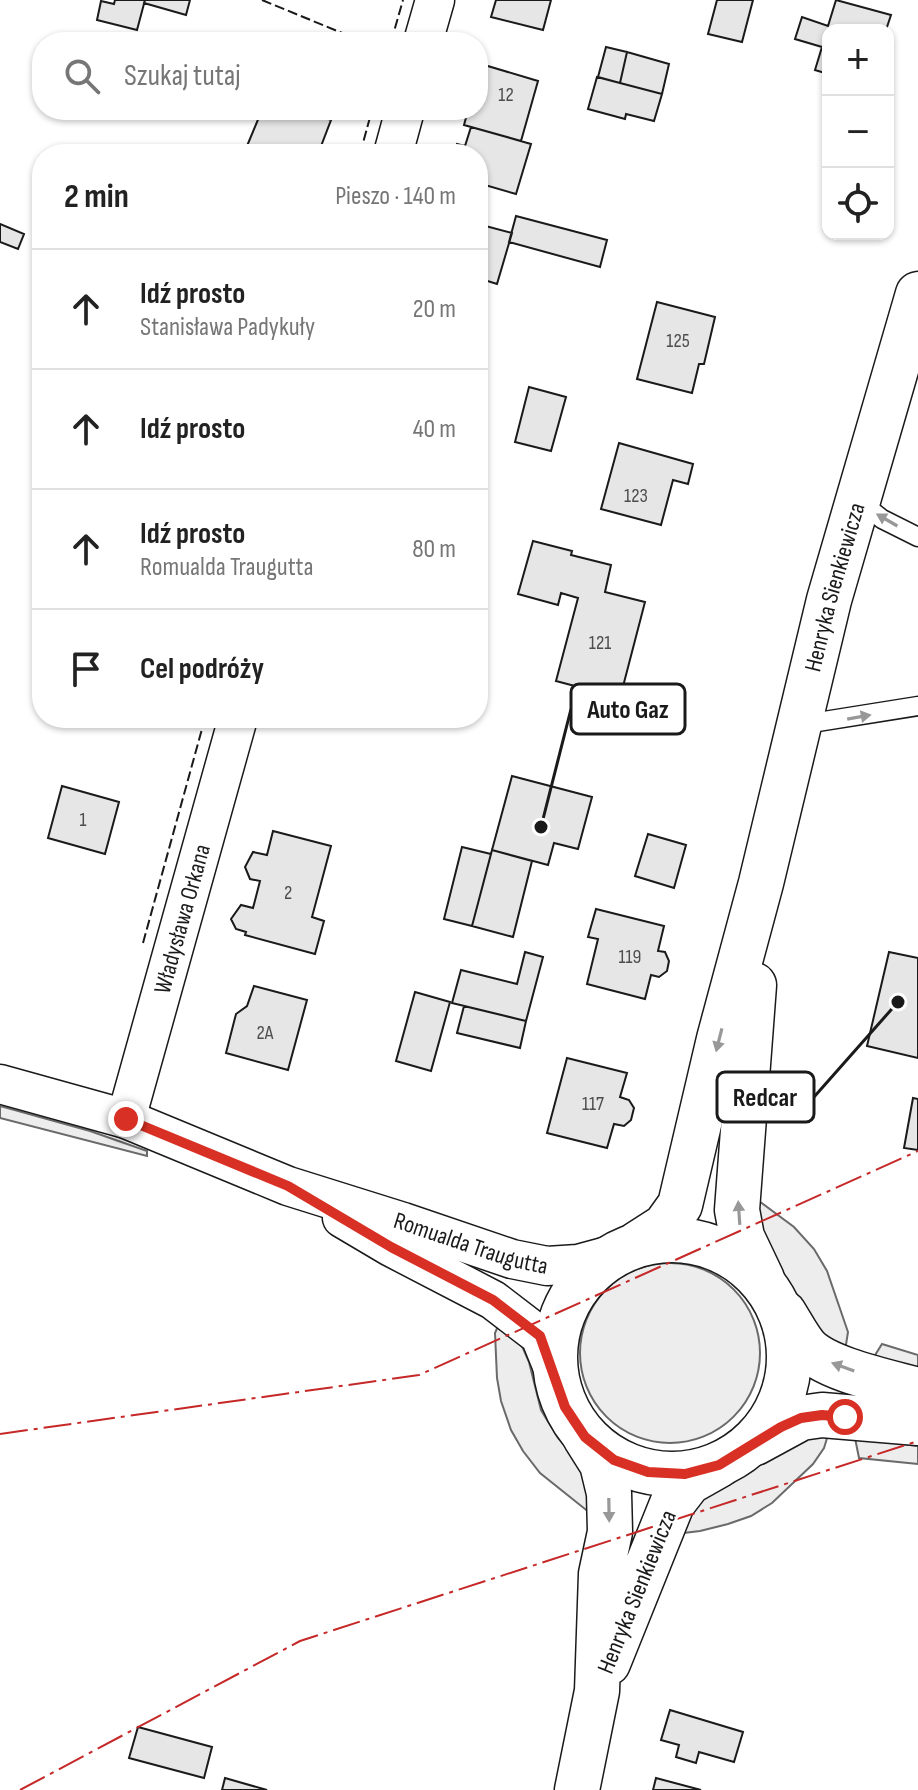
<!DOCTYPE html>
<html lang="pl">
<head>
<meta charset="utf-8">
<style>
  :root { --surface:#fff; --page:#f2f2f2; --text:#222; --muted:#767676; --line:#e0e0e0 }
  body { margin:0; font-family:"Sofia Sans Condensed",sans-serif; background:var(--page); color:var(--text) }
  .controls { position:absolute; right:24px; top:24px; display:grid; overflow:hidden; border-radius:16px; box-shadow:0 2px 6px #0004 }
  .controls button { width:72px; height:72px; display:grid; place-items:center; padding:0; border:0; border-bottom:2px solid var(--line); background:var(--surface); color:var(--text); font:40px sans-serif }
  .stop { position:absolute; width:24px; height:24px; margin:-18px; border:6px solid #d93025; border-radius:50%; background:#fff }
  .stop.end { background:#d93025; border-color:#fff; box-shadow:0 2px 8px #0008 }
  .list { margin:0; padding:0; list-style:none }
  h2 { display:flex; justify-content:space-between; align-items:center; height:104px; margin:0; padding:0 32px; font-size:34px }
  h2 small { font-size:26px; font-weight:400; color:var(--muted) }
  .list li { display:grid; grid-template-columns:52px 1fr auto; gap:24px; align-items:center; box-sizing:border-box; height:120px; padding:0 32px; border-top:2px solid var(--line) }
  .list b { display:block; font-size:30px; white-space:nowrap }
  .list p { margin:0; font-size:26px; white-space:nowrap; color:var(--muted) }
  .list em { font-size:26px; font-style:normal; color:var(--muted) }
  .icon { flex:none; width:44px; height:44px; fill:none; stroke:currentColor; stroke-width:2; stroke-linecap:round; stroke-linejoin:round }
  .map { position:relative; flex:none; width:918px; height:1790px; overflow:hidden }
  .search { position:absolute; background:var(--surface); box-shadow:0 2px 6px #0004; left:32px; top:32px; width:456px; height:88px; display:flex; align-items:center; gap:20px; box-sizing:border-box; padding:0 28px; border-radius:32px; color:var(--muted); font-size:30px }
  .panel { position:absolute; background:var(--surface); box-shadow:0 2px 6px #0004; left:32px; top:144px; width:456px; height:584px; border-radius:32px }
  .map>svg:first-child { display:block }
</style>
</head>
<body>
<div class="map">
<svg width="918" height="1790" viewBox="0 0 918 1790">
  <rect width="100%" height="100%" fill="#fff"/>
  <path fill="#ededed" stroke="#6a6a6a" stroke-width="2" d="M0 1106 90 1131 147 1151V1156L0 1118Z
    M755 1198 794 1227 814 1249 827 1271 848 1332 845 1351 806 1322 789 1287 765 1252Z
    M580 1353a90 90 0 1 1 180 0a90 90 0 1 1-180 0Z
    M498 1326 522 1346 529 1362 541 1410 558 1438 573 1455 585 1474 590 1513 540 1473 523 1451 511 1430 501 1401 497 1378 495 1333Z
    M882 1344 918 1355V1374L872 1360Z
    M828 1435 824 1448 813 1464 772 1503 751 1516 728 1524 700 1531 683 1533 686 1511 715 1487 739 1475 796 1440Z
    M855 1438 918 1446V1464L859 1458Z"/>
  <path fill="#e6e6e6" stroke="#1a1a1a" stroke-width="2" d="M115 0H145L137 30 97 20 101 1 114 4Z
    M145 0H190L186 15 144 3Z
    M496 0H551L543 30 491 17Z
    M717 0H753L742 42 708 34Z
    M836 0 891 15 886 30H828V74L815 70 822 47 795 39 802 17 828 26Z
    M606 47 627 52 620 83 598 77Z
    M627 52 669 64 662 94 620 83Z
    M481 64 538 81 521 141 464 125 468 110H478V75Z
    M597 77 662 94 654 121 626 114 625 119 588 109Z
    M262 110H306L331 120 318 154H268L247 146Z
    M306 110H335L331 120Z
    M471 127 531 144 516 194 478 183V154H454L457 144 465 146Z
    M516 216 607 240 600 267 509 242Z
    M0 224 24 234 18 249 0 242Z
    M478 224 512 233 497 284 478 278Z
    M657 302 715 317 704 364H699L692 393 637 379Z
    M529 387 566 397 551 451 515 442Z
    M619 443 693 464 688 484 673 480 661 525 601 509Z
    M533 541 572 551 571 555 611 565 605 592 645 602 620 698 556 681 578 598 561 593 558 605 518 594Z
    M512 776 592 797 578 849 554 843 548 865 492 850Z
    M62 786 119 802 105 854 48 838Z
    M273 831 331 846 312 917 324 921 315 954 245 935 246 932 236 929 231 919 241 905 253 908 260 881 250 879 245 867 253 852 267 855Z
    M648 834 686 845 674 888 635 876Z
    M462 847 491 854 472 926 444 919Z
    M492 850 532 861 513 937 472 926Z
    M596 909 664 926 658 951 665 952 669 961 667 971 659 977 651 975 645 999 587 984 598 939 588 937Z
    M525 952 543 957 526 1021 452 1003 461 970 517 984Z
    M889 952 918 958V1058L867 1046Z
    M254 986 307 1000 288 1070 226 1053 236 1014 247 1006Z
    M415 992 450 1002 431 1071 396 1061Z
    M464 1006 526 1021 520 1048 457 1033Z
    M567 1058 627 1073 620 1097 629 1100 634 1108 631 1120 624 1126 614 1124 607 1148 547 1133Z
    M913 1098 918 1099V1150L904 1148Z
    M670 1710 743 1732 734 1762 699 1752 696 1763 676 1757 679 1745 661 1740Z
    M138 1727 212 1747 204 1778 129 1758Z
    M225 1778 267 1790H222Z
    M656 1778 701 1790H653Z"/>
  <g fill="none" stroke-linecap="round" stroke-linejoin="round">
    <defs>
      <path id="service" d="M859 501 882 519 918 537
        M799 725 918 706"/>
      <g id="minor">
        <path d="M423 42 435 0"/>
        <path d="M393 154 405 110"/>
        <path id="s1" d="M0 1084 126 1119 288 1186 403 1222 512 1259 547 1266 578 1264 611 1255"/>
        <path id="s2" d="M126 1119 238 718"/>
        <path d="M342 1218 391 1247 493 1300 540 1336 555 1373"/>
      </g>
      <path id="tertiary" d="M608 1663 672 1504 689 1482 719 1465
        M577 1790 597 1691 601 1574 610 1532 609 1493 602 1464 585 1437"/>
      <g id="secondary">
        <path d="M754 985 737 1210 742 1237 762 1279"/>
        <circle cx="672" cy="1357" r="117"/>
        <path id="s3" d="M637 1244 665 1226 680 1205 719 1039 761 883 829 600 918 294"/>
        <path d="M784 1313C791 1324 797 1336 805 1346 824 1369 889 1382 918 1390"/>
        <path d="M755 1443 801 1418 822 1415 918 1423"/>
      </g>
    </defs>
    <use href="#service" stroke="#1a1a1a" stroke-width="21"/>
    <use href="#minor" stroke="#1a1a1a" stroke-width="41"/>
    <use href="#tertiary" stroke="#1a1a1a" stroke-width="47"/>
    <use href="#secondary" stroke="#1a1a1a" stroke-width="47"/>
    <use href="#service" stroke="#fff" stroke-width="18"/>
    <use href="#minor" stroke="#fff" stroke-width="38"/>
    <use href="#tertiary" stroke="#fff" stroke-width="44"/>
    <use href="#secondary" stroke="#fff" stroke-width="44"/>
    <path stroke="#1a1a1a" stroke-width="2" stroke-dasharray="10 4" stroke-linecap="butt" d="M262 0 364 42
      M391 42 403 0
      M360 154 372 110
      M143 943 205 718"/>
    <path stroke="#c62828" stroke-width="2" stroke-dasharray="28 6 4 6" stroke-linecap="butt" d="M0 1434 419 1375 918 1151
      M20 1790 300 1641 918 1441"/>
  </g>
  <defs><path id="oneway-solid" d="M-6-.8H1V-3.2L6.5 0L1 3.2V.8H-6Z" transform="scale(2)"/></defs>
  <g fill="#989898">
    <use href="#oneway-solid" transform="translate(887 520) rotate(-150)"/>
    <use href="#oneway-solid" transform="translate(859 717) rotate(-10)"/>
    <use href="#oneway-solid" transform="translate(719 1040) rotate(104)"/>
    <use href="#oneway-solid" transform="translate(739 1213) rotate(-94)"/>
    <use href="#oneway-solid" transform="translate(843 1367) rotate(-160)"/>
    <use href="#oneway-solid" transform="translate(609 1510) rotate(89)"/>
  </g>
  <g fill="none" stroke-linecap="round" stroke-linejoin="round">
    <path stroke="#d93025" stroke-width="10" d="M126 1119 288 1186 391 1247 493 1300 540 1336 565 1407 585 1437 614 1460 648 1472 685 1474 719 1465 781 1427 801 1418 822 1415 845 1417"/>
  </g>
  <g text-anchor="middle" dominant-baseline="central" stroke-width="6" stroke-linejoin="round" paint-order="stroke">
    <g font-size="20" fill="#4d4d4d">
      <text x="506" y="95">12</text>
      <text x="678" y="341">125</text>
      <text x="636" y="496">123</text>
      <text x="600" y="643">121</text>
      <text x="83" y="820">1</text>
      <text x="288" y="893">2</text>
      <text x="630" y="957">119</text>
      <text x="265" y="1033">2A</text>
      <text x="593" y="1104">117</text>
    </g>
    <g font-size="24" fill="#1a1a1a" stroke="#fff">
      <text stroke="none"><textPath href="#s3" startOffset="696">Henryka Sienkiewicza</textPath></text>
      <text stroke="none"><textPath href="#s2" startOffset="208">Władysława Orkana</textPath></text>
      <text stroke="none"><textPath href="#s1" startOffset="498">Romualda Traugutta</textPath></text>
      <text transform="translate(637 1592) rotate(-68)">Henryka Sienkiewicza</text>
    </g>
  </g>
  <path fill="none" stroke="#1a1a1a" stroke-width="3" d="M541 827L571 709M898 1002L814 1097"/>
  <g fill="#1a1a1a" stroke="#fff" stroke-width="3">
    <circle cx="541" cy="827" r="8"/>
    <circle cx="898" cy="1002" r="8"/>
  </g>
  <g fill="#fff" stroke="#1a1a1a" stroke-width="3">
    <rect x="571" y="684" width="114" height="50" rx="8"/>
    <rect x="717" y="1072" width="97" height="50" rx="8"/>
  </g>
  <g font-size="26" text-anchor="middle" font-weight="bold" fill="#1a1a1a">
    <text x="628" y="718">Auto Gaz</text>
    <text x="765" y="1106">Redcar</text>
  </g>
</svg>
<div class="controls">
<button>+</button>
<button>−</button>
<button><svg class="icon" aria-label="locate" viewBox="0 0 24 24"><circle cx="12" cy="12" r="6"/><path d="M12 2v4M12 18v4M2 12h4M18 12h4"/></svg></button>
</div>
<div class="stop" style="left:845px;top:1417px"></div>
<div class="stop end" style="left:126px;top:1119px"></div>
<div class="search"><svg class="icon" aria-label="search" viewBox="0 0 24 24"><circle cx="10" cy="10" r="6"/><path d="M15 15l6 6"/></svg>Szukaj tutaj</div>
<section class="panel">
<h2>2 min<small>Pieszo · 140 m</small></h2>
<ul class="list">
<li><svg class="icon" aria-label="ahead" viewBox="0 0 24 24"><path d="M12 20V5M6 11l6-6 6 6"/></svg><div><b>Idź prosto</b><p>Stanisława Padykuły</p></div><em>20 m</em></li>
<li><svg class="icon" aria-label="ahead" viewBox="0 0 24 24"><path d="M12 20V5M6 11l6-6 6 6"/></svg><div><b>Idź prosto</b></div><em>40 m</em></li>
<li><svg class="icon" aria-label="ahead" viewBox="0 0 24 24"><path d="M12 20V5M6 11l6-6 6 6"/></svg><div><b>Idź prosto</b><p>Romualda Traugutta</p></div><em>80 m</em></li>
<li><svg class="icon" aria-label="arrive" viewBox="0 0 24 24"><path d="M6 21V4h12l-3 4 3 4H6"/></svg><div><b>Cel podróży</b></div></li>
</ul>
</section>
</div>
</body>
</html>
